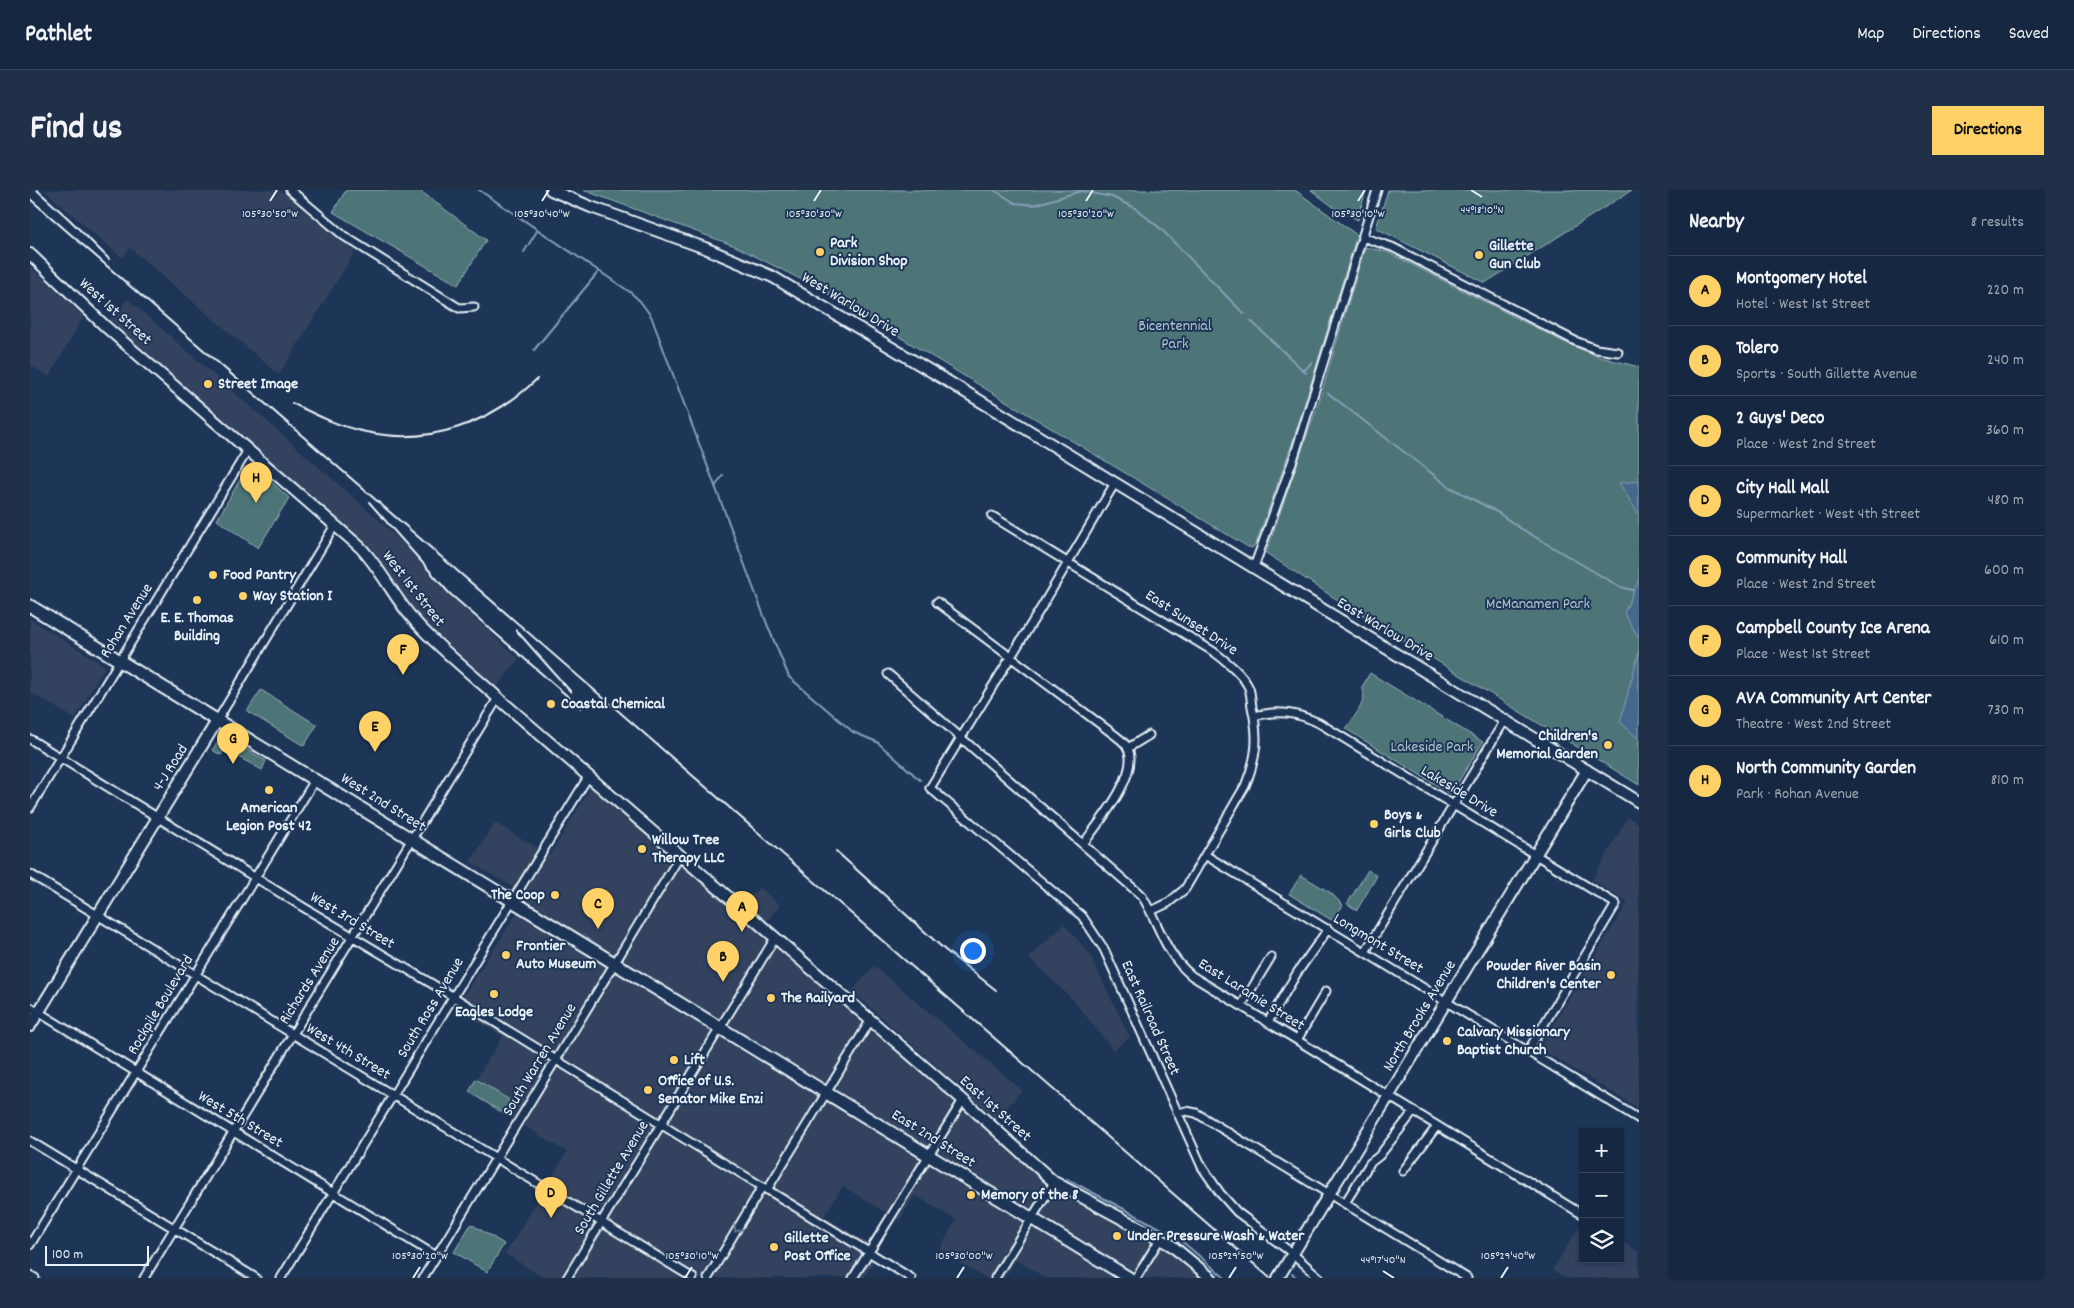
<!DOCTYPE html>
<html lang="en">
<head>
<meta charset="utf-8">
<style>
  :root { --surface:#162841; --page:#1f3048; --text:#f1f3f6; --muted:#9ea6b1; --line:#35445a; --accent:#ffd166 }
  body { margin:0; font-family:Dekko,sans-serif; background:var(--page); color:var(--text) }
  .controls { position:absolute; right:15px; bottom:15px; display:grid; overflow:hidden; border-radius:0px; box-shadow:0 1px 4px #0004 }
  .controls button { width:45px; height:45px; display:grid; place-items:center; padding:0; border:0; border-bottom:1px solid var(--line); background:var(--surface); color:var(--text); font:25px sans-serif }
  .scale { position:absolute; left:15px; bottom:12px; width:104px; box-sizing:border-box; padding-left:5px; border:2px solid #e8f1f8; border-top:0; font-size:14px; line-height:18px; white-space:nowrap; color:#e8f1f8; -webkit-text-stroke:4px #1d3557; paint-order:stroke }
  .you { position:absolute; left:942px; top:760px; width:18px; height:18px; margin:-12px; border:4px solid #fff; border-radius:50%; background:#1a73e8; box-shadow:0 0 0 8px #1a73e833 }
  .badge { display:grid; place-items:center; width:32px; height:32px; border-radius:50%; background:var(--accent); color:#111; font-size:16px; font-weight:700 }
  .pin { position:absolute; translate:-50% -41px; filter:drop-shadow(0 1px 2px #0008) }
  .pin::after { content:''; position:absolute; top:26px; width:18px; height:15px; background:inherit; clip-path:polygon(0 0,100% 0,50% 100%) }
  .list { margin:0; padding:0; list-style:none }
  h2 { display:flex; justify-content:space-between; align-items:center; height:65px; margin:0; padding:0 20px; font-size:21px }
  h2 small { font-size:16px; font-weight:400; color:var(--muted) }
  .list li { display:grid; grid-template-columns:32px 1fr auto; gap:15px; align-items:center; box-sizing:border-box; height:70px; padding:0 20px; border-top:1px solid var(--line) }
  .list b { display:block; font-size:19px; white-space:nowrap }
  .list p { margin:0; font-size:16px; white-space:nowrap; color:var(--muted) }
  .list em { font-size:16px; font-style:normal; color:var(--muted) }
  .icon { flex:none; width:28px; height:28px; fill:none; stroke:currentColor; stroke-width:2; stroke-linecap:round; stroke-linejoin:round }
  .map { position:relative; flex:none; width:1609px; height:1088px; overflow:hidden; border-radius:0px }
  header { display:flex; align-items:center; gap:30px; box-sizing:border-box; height:70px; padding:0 25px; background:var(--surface); border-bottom:1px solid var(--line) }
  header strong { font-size:24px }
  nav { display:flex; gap:28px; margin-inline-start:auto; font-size:18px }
  .intro { display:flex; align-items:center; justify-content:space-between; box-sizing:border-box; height:120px; padding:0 30px }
  h1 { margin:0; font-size:35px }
  .button { padding:12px 22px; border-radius:0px; background:var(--accent); color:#111; font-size:18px; font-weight:700 }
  main { display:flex; gap:30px; padding:0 30px }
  aside { flex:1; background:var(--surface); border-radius:0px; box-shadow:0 1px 4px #0004 }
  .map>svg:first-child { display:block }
</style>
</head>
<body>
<header>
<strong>Pathlet</strong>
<nav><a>Map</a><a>Directions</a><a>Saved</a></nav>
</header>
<div class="intro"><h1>Find us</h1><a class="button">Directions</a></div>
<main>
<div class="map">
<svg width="1609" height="1088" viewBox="0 0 1609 1088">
  <rect width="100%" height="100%" fill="#1d3557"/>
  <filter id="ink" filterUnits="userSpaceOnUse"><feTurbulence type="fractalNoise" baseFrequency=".02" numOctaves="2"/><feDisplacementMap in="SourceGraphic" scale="10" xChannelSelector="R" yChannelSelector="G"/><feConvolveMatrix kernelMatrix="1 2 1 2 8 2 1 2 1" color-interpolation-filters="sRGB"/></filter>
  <g filter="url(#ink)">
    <path fill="#33425f" d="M14 0H249L257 5 325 62 249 185 100 58 92 68Z
      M0 76 54 126 19 187 0 175Z
      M98 109 348 329 377 358 415 401 489 469 467 497 398 436 381 416 346 364 79 130Z
      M0 429 75 476 45 529 0 502Z
      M565 596 709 721 729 697 750 715 730 740 1028 999 1138 1059 1171 1088H1016L986 1070 974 1088H955L909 1060 926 1030 885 1005 869 1031 813 996 794 1026 850 1061 834 1088H679L673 1084 671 1088H514L475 1064 537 962 476 925 484 912 446 889 473 846 425 819 498 706 440 672 465 633 520 665 561 597Z
      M1598 627 1609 634 1608 918 1509 858 1598 712 1562 690Z
      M1034 734 1059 763 1100 847 1083 860 1044 811 999 768Z
      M844 776 992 900 967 930 822 801Z
      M1553 1031V1069H1590V1051L1609 1062V1088H1537L1522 1080Z"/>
    <path fill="#4d7478" stroke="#9ab2b8" d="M316 0H389L456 50 428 95 303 22Z
      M553 0H1265L1327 45 1262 254 1226 354 1222 358 1218 357 790 99 705 56Z
      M1281 0H1336L1328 30 1306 19Z
      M1358 0H1602L1455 93 1346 38Z
      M1335 57 1357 62 1532 151 1570 167 1609 177V595L1303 407 1236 363 1289 211Z
      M224 276 259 308 228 358 187 330 216 279Z
      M1340 483 1453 552 1422 602 1419 603 1316 539C1323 527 1339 511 1332 497Z
      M231 500 287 535 274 556 217 521Z
      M193 546 197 547 236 571 232 580 194 559 191 565 182 560Z
      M1338 680 1347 686 1327 720 1317 714Z
      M1271 685 1301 703 1313 715 1303 731 1259 704Z
      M446 889 484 913 476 925 439 902Z
      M441 1034 474 1054 457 1082 424 1062Z"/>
    <path fill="#45698c" stroke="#869fb7" d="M1609 291V325L1589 293Z
      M1609 389V448L1594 423Z
      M1609 462V549L1590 532Z"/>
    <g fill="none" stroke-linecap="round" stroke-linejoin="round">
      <path stroke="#869fb7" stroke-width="2" d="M449 0 600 102 610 111 621 126 737 434 759 487 823 542 847 552 890 590
        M964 0 985 13 1004 15 1051 1 1082 7 1105 18 1131 39 1214 124
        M494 62 507 41
        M1221 131 1276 183
        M504 160 569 81
        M1274 181 1282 172
        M1298 203 1418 296 1467 322 1490 338 1590 397 1603 400
        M685 297 693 285
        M1037 989 1147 1047 1195 1088
        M1262 1084 1267 1088"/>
      <defs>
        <path id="street" d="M260 0 314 46 429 118 444 117
          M1332 47 1362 57 1545 151 1566 159 1588 162
          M1085 293 1011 418 900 598 1052 726 1074 759 1172 977 1190 1003 1207 1022 1262 1063 1290 1088
          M962 326 1184 462C1197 472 1212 483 1219 498 1221 504 1221 511 1222 517 1229 548 1227 567 1215 596L1155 699 1138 713 1121 721
          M1224 377 1264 267 1347 0
          M907 412 1086 546C1090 549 1095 553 1097 557 1112 582 1068 634 1053 654
          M858 484 1112 706C1131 737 1133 762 1162 786L1550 1023 1553 1019
          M1224 526C1248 520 1266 522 1289 533L1586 714 1498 861
          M187 531 305 335
          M0 549 273 717 414 801 881 1088
          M1098 558 1119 545
          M0 618 218 260
          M1175 665 1609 929
          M0 684 663 1088
          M1335 762 1475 530
          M1211 816 1241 767
          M0 817 406 1066
          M1238 832 1267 783 1298 739
          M1267 850 1296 801
          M1148 923 1156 921 1166 923 1437 1088
          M0 951 226 1088
          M1373 981 1407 936
          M737 1000 840 831
          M1315 1013 1340 973 1349 966 1384 921
          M0 1055 285 590
          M0 1085 5 1088
          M114 1088 468 508
          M251 1088 558 587
          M393 1088 650 666
          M537 1088 745 748
          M678 1088 732 997
          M823 1088 933 910
          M965 1088 1024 992
          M1106 1088 1130 1049"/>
        <path id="secondary" d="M521 0 561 17 675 58 743 87 914 189 1609 612
          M0 64 76 137 330 357C351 379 363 406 383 429 408 458 440 482 468 508L933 910 1024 992 1141 1055 1181 1088
          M0 836 187 531
          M1248 1088 1557 580"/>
        <path id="primary" d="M0 416 1099 1088"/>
      </defs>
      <use href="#street" stroke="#e8f1f8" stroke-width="11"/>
      <use href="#secondary" stroke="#e8f1f8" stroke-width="14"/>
      <use href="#primary" stroke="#e8f1f8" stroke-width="15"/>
      <use href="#street" stroke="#1d3557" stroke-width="7"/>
      <use href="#secondary" stroke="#1d3557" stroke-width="10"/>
      <use href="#primary" stroke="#1d3557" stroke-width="11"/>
      <path stroke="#e8f1f8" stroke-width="2" d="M7 0 40 30 79 69
        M0 9 1240 1088
        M262 213C286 225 310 237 336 242 400 256 461 233 507 189
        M339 312 419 403 551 518
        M486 440 541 502
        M806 661 915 760 966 800"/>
    </g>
    <defs><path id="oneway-chevron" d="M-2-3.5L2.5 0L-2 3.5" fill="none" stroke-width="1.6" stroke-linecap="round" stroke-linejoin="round" transform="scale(1.25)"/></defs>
    <use stroke="#64778f" href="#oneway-chevron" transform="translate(707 1039) rotate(121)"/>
  </g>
  <path fill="none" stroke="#e8f1f8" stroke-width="2" d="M1441 0 1452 7M240 11 247 0M512 11 519 0M784 11 791 0M1056 11 1063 0M1328 11 1335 0M1353 1081 1364 1088M383 1088 390 1077M655 1088 662 1077M927 1088 934 1077M1199 1088 1206 1077M1471 1088 1478 1077"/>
  <g fill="#ffd166" stroke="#1d3557" stroke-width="2">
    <circle cx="790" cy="62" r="5"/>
    <circle cx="1449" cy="65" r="5"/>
    <circle cx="178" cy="194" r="5"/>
    <circle cx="183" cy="385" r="5"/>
    <circle cx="213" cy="406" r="5"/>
    <circle cx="167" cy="410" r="5"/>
    <circle cx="521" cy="514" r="5"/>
    <circle cx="1578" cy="555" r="5"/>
    <circle cx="239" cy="600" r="5"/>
    <circle cx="1344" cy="634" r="5"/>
    <circle cx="612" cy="659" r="5"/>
    <circle cx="525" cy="705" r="5"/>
    <circle cx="476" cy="765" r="5"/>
    <circle cx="1581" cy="785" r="5"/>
    <circle cx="464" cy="804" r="5"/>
    <circle cx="741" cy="808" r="5"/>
    <circle cx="1417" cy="851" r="5"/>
    <circle cx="644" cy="870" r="5"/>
    <circle cx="618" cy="900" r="5"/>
    <circle cx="941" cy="1005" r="5"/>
    <circle cx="1087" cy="1046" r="5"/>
    <circle cx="744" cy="1057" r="5"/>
  </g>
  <g text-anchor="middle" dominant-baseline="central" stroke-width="4" stroke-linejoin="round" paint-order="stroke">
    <g font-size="16" font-weight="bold" fill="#e8f1f8" stroke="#1d3557" text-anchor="start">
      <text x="800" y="53">Park<tspan x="800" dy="18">Division Shop</tspan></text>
      <text x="1459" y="56">Gillette<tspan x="1459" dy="18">Gun Club</tspan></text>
      <text x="188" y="194">Street Image</text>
      <text x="193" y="385">Food Pantry</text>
      <text x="223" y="406">Way Station I</text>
      <text x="167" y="428" text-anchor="middle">E. E. Thomas<tspan x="167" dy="18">Building</tspan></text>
      <text x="531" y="514">Coastal Chemical</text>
      <text x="1568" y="546" text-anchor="end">Children's<tspan x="1568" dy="18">Memorial Garden</tspan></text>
      <text x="239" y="618" text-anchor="middle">American<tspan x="239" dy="18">Legion Post 42</tspan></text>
      <text x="1354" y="625">Boys &amp;<tspan x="1354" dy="18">Girls Club</tspan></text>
      <text x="622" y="650">Willow Tree<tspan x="622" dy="18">Therapy LLC</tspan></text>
      <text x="515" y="705" text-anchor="end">The Coop</text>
      <text x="486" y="756">Frontier<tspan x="486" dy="18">Auto Museum</tspan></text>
      <text x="1571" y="776" text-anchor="end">Powder River Basin<tspan x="1571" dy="18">Children's Center</tspan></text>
      <text x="751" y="808">The Railyard</text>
      <text x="464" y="822" text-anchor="middle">Eagles Lodge</text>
      <text x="1427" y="842">Calvary Missionary<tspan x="1427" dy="18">Baptist Church</tspan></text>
      <text x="654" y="870">Lift</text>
      <text x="628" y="891">Office of U.S.<tspan x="628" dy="18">Senator Mike Enzi</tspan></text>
      <text x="951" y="1005">Memory of the 8</text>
      <text x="1097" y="1046">Under Pressure Wash &amp; Water</text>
      <text x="754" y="1048">Gillette<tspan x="754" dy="18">Post Office</tspan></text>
    </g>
    <g font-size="16" fill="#e8f1f8" stroke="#1d3557">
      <text transform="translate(820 115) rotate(31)">West Warlow Drive</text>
      <text transform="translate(85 122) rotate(42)">West 1st Street</text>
      <text transform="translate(383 399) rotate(52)">West 1st Street</text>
      <text transform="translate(97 431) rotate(-58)">Rohan Avenue</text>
      <text transform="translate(1161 433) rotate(33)">East Sunset Drive</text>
      <text transform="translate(1355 440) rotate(31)">East Warlow Drive</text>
      <text transform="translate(141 578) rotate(-58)">4-J Road</text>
      <text transform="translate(1429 602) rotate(31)">Lakeside Drive</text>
      <text transform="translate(353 613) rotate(32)">West 2nd Street</text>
      <text transform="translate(322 731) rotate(31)">West 3rd Street</text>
      <text transform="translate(1348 754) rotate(31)">Longmont Street</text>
      <text transform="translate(280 791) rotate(-58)">Richards Avenue</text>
      <text transform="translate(1221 805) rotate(32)">East Laramie Street</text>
      <text transform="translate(131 815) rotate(-59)">Rockpile Boulevard</text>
      <text transform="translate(401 818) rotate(-59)">South Ross Avenue</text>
      <text transform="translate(1390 826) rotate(-59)">North Brooks Avenue</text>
      <text transform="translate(1120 828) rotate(66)">East Railroad Street</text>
      <text transform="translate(318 862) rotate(31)">West 4th Street</text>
      <text transform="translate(510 870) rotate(-59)">South Warren Avenue</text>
      <text transform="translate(965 919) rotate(42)">East 1st Street</text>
      <text transform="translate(210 930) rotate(31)">West 5th Street</text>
      <text transform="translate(903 949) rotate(32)">East 2nd Street</text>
      <text transform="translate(582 988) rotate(-59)">South Gillette Avenue</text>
    </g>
    <g font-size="16" fill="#b2c5cb" stroke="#1d3557">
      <text x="1145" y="136">Bicentennial<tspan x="1145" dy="18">Park</tspan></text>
      <text x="1508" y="414">McManamen Park</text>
      <text x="1402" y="557">Lakeside Park</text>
    </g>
  </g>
  <g font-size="12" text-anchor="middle" fill="#e8f1f8" stroke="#1d3557" stroke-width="4" stroke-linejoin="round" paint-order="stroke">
    <text x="1452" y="23">44°18'10"N</text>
    <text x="1328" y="27">105°30'10"W</text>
    <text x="240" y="27">105°30'50"W</text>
    <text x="512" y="27">105°30'40"W</text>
    <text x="784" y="27">105°30'30"W</text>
    <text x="1056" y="27">105°30'20"W</text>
    <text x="390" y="1069">105°30'20"W</text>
    <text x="662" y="1069">105°30'10"W</text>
    <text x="934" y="1069">105°30'00"W</text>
    <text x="1206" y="1069">105°29'50"W</text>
    <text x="1478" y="1069">105°29'40"W</text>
    <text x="1353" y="1073">44°17'40"N</text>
  </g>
</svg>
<div class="controls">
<button>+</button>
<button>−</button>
<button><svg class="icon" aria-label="layers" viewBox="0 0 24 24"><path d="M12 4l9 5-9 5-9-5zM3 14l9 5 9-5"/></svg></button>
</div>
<div class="scale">100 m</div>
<div class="you"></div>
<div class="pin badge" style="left:712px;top:742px">A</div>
<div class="pin badge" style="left:693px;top:792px">B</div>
<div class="pin badge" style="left:568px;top:739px">C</div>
<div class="pin badge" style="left:521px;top:1028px">D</div>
<div class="pin badge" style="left:345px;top:562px">E</div>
<div class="pin badge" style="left:373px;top:485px">F</div>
<div class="pin badge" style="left:203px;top:574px">G</div>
<div class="pin badge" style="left:226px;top:313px">H</div>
</div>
<aside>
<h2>Nearby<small>8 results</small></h2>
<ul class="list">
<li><span class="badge">A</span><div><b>Montgomery Hotel</b><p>Hotel · West 1st Street</p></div><em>220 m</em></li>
<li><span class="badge">B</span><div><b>Tolero</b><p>Sports · South Gillette Avenue</p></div><em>240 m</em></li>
<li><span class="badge">C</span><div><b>2 Guys' Deco</b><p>Place · West 2nd Street</p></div><em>360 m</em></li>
<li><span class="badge">D</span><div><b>City Hall Mall</b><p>Supermarket · West 4th Street</p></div><em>480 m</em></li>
<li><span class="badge">E</span><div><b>Community Hall</b><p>Place · West 2nd Street</p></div><em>600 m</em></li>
<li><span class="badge">F</span><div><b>Campbell County Ice Arena</b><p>Place · West 1st Street</p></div><em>610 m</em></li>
<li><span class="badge">G</span><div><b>AVA Community Art Center</b><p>Theatre · West 2nd Street</p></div><em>730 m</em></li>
<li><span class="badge">H</span><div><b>North Community Garden</b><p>Park · Rohan Avenue</p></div><em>810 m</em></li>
</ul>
</aside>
</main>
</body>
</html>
